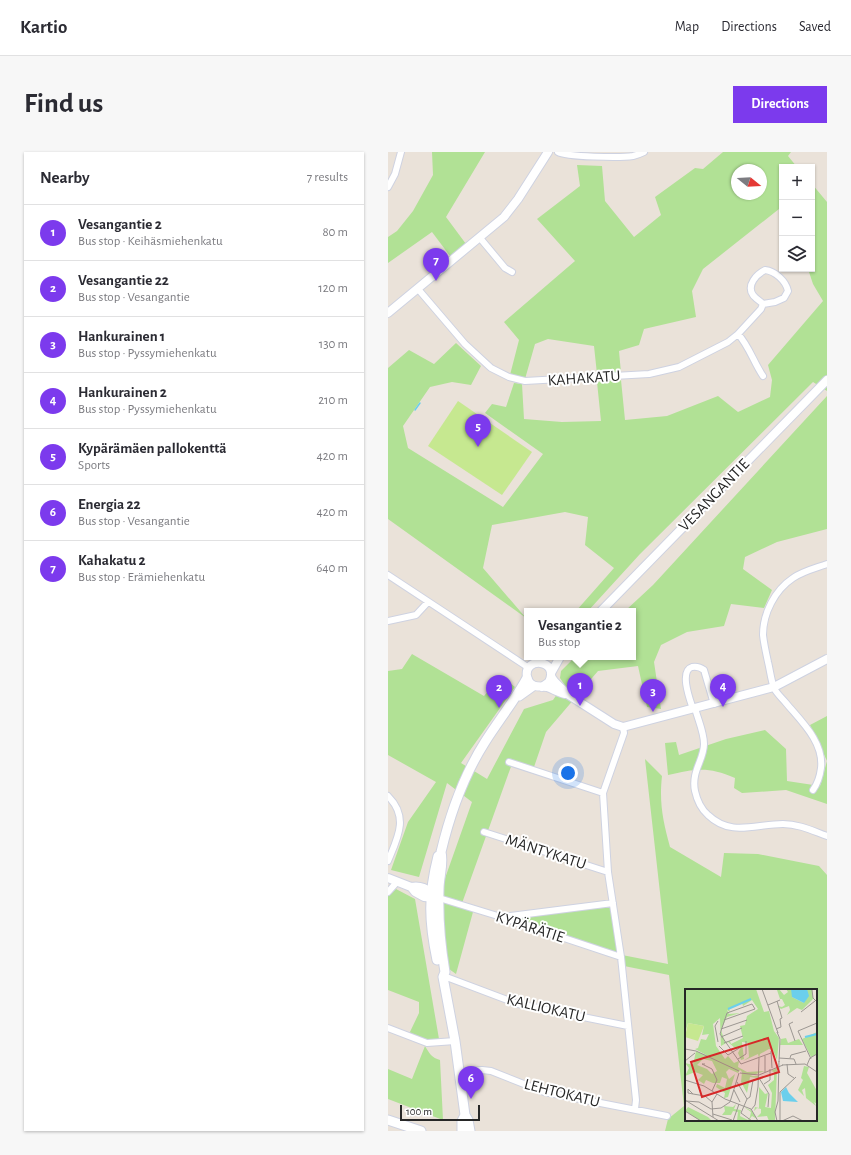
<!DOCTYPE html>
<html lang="en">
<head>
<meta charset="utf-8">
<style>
  :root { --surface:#fff; --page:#f7f7f7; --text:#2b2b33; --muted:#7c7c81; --line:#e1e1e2; --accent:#7c3aed }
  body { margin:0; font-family:"Alegreya Sans",sans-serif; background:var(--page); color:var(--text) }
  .controls { position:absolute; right:12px; top:12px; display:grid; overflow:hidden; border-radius:0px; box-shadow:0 1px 3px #0004 }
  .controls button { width:36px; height:36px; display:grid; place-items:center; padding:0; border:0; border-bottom:1px solid var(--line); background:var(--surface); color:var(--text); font:20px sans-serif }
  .compass { position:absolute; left:343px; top:12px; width:36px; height:36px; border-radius:50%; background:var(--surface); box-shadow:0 1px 3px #0004; rotate:108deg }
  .scale { position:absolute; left:12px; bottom:10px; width:80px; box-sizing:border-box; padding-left:4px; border:2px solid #272727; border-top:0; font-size:11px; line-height:14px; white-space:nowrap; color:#272727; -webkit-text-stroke:3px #fff; paint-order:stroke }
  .you { position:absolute; left:180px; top:621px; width:14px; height:14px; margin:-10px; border:3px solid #fff; border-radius:50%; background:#1a73e8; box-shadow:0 0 0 6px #1a73e833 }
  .badge { display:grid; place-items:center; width:26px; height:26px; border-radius:50%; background:var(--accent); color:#fff; font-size:13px; font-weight:700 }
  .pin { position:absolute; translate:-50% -33px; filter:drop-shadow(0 1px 2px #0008) }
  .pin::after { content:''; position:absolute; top:21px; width:14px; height:12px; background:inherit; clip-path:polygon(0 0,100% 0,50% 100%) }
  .popup { position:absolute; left:136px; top:456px; width:112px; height:52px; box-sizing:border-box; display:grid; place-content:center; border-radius:0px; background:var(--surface); filter:drop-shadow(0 1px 3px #0005); font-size:13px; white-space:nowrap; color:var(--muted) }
  .popup b { font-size:15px; color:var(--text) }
  .popup::after { content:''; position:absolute; left:50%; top:100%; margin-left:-8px; border:8px solid transparent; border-top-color:var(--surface) }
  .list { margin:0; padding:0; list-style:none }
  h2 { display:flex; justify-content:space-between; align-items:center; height:52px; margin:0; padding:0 16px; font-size:17px }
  h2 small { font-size:13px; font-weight:400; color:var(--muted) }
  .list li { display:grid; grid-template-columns:26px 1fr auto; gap:12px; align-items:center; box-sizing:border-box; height:56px; padding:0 16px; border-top:1px solid var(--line) }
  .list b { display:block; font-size:15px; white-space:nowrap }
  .list p { margin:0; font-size:13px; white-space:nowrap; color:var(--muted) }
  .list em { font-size:13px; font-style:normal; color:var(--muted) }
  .icon { flex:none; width:22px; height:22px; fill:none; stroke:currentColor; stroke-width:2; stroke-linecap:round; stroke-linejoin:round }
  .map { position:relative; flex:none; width:439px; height:979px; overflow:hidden; border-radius:0px }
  header { display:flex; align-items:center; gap:24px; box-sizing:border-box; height:56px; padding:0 20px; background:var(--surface); border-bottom:1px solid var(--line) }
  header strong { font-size:19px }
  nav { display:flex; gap:22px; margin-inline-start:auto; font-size:14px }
  .intro { display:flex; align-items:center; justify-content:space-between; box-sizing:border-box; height:96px; padding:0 24px }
  h1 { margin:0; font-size:28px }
  .button { padding:10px 18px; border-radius:0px; background:var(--accent); color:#fff; font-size:14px; font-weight:700 }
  main { display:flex; gap:24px; padding:0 24px }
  aside { flex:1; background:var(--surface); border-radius:0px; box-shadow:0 1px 3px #0004 }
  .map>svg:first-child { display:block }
</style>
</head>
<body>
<header>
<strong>Kartio</strong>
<nav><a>Map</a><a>Directions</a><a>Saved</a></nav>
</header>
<div class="intro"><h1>Find us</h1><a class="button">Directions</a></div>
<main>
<aside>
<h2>Nearby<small>7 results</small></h2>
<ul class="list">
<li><span class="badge">1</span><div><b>Vesangantie 2</b><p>Bus stop · Keihäsmiehenkatu</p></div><em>80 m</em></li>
<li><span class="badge">2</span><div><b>Vesangantie 22</b><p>Bus stop · Vesangantie</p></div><em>120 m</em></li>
<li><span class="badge">3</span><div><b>Hankurainen 1</b><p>Bus stop · Pyssymiehenkatu</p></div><em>130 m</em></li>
<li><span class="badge">4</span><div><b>Hankurainen 2</b><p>Bus stop · Pyssymiehenkatu</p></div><em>210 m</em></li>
<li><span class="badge">5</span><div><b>Kypärämäen pallokenttä</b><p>Sports</p></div><em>420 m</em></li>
<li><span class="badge">6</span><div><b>Energia 22</b><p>Bus stop · Vesangantie</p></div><em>420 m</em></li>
<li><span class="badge">7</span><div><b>Kahakatu 2</b><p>Bus stop · Erämiehenkatu</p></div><em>640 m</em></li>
</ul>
</aside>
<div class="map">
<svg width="439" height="979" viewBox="0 0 439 979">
  <rect width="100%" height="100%" fill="#eae2d9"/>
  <path fill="#b1e195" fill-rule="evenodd" d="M44 0H97L58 65 78 92 62 104 44 80 0 111V85L9 79 25 59 45 23Z
    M335 0H403L400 4 409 15H394V59L391 57 315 117 304 139 308 165 256 177 251 193 231 199 233 221 209 222 206 194 160 187 147 192 137 227 122 223 131 188 116 170 187 109 149 67 192 34 189 13 214 14 217 49 246 85 273 63 267 45 307 16 315 17ZM349 18H373V42H349Z
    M424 32 439 50V239L425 230 252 402 200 459H188L226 416 197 393 200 365 177 360 104 373 95 416 138 466 0 367V216L21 198 46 212 68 191 93 214 83 233 64 230 42 235 15 274 20 296 115 355 155 302 97 261 104 252 118 255 126 231 134 232 136 267 174 270 213 269 209 230 233 228 237 268 279 264 330 244 350 260 382 245 384 228 380 213 435 149 425 132 420 117H424Z
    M439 244V377L389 390 357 405 355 417 384 438 376 456 343 452 336 474 299 480 273 493 266 510 273 557 259 555 250 514 210 519 158 580 146 615 125 609 73 754 85 760 68 822 61 817 52 764 55 732 84 650 59 631 31 725 3 718 20 670 48 630 0 603V519L14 517 24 502 96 544 113 524 127 535 73 611 99 627 136 557 165 548 176 532 172 526 173 519 187 505H245V459H237L265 433Z
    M439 564V652L398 638 354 641 346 636 347 626C320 614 307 617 280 623L277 591 288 590 291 603 338 587 377 578 398 597 399 629 432 634 439 609 422 573Z
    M257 607 274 624C271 651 275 669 282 695L333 725 336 701 370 702 431 714 439 723V979H277L280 967 296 954 281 823 236 814 234 803 280 812ZM298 838H428V968H298Z
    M8 737 27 747 51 887H35L21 882 31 861V850L0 838V743Z
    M223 755 230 801 122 766Z
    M37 894C41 901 44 906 52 908L55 968 0 947V917L24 927Z"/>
  <path fill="#c6e890" d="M70 249 144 300 114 343 40 294Z"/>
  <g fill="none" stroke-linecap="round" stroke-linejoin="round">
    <path stroke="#6bcfec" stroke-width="1.5" d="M27 258 32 251"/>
    <defs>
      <path id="minor" d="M170 0C178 5 233 6 245 4 249 3 252 2 256 0
        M0 35 7 22 13 0
        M92 86 117 116 124 120
        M377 118C387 119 398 129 400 139L396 146 387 150 375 152C372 149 367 146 365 143 358 133 369 122 377 118Z
        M30 137 77 192 103 216 121 225 137 229 261 222 291 215 340 190 350 182 373 157 375 152
        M350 182C361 194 366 211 375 224
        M0 423 141 516
        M0 469 28 463 40 450
        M307 556C310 568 316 580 316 592 316 608 303 619 307 639 309 648 313 657 320 663 343 685 367 672 395 672 411 672 425 679 439 684
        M305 557C302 548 291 519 304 515 309 514 312 515 316 518L326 552
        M235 575 236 581 215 641 220 720 233 805 248 948 247 957
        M121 610 215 641
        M425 638C430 631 432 624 433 616 436 590 413 569 398 551 394 546 389 542 386 536 383 528 382 518 380 510 378 501 376 492 375 483 375 461 387 438 405 426 415 419 428 416 439 412
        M0 644C21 665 10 685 0 709
        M96 680 220 720
        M0 740 9 730
        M51 746 113 765 233 805
        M115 765 225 751
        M55 825 61 826 130 852 240 874
        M0 876 39 891 67 889
        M71 920 94 918 103 919 156 940 279 964"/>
      <path id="tertiary" d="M0 161 116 65 130 47 160 0
        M213 459 439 228
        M163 521 172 505
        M163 524C166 532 174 535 179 542L226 572 235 575 386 535 439 507
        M154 535 161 530C172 507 135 504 139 525 140 529 143 533 147 534 151 535 155 534 159 535 165 537 171 541 177 542
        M0 726 23 735 27 740 36 745 48 746
        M23 735C33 733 39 737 47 743"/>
      <path id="secondary" d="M131 544 145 534
        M49 808C41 770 40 743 50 704
        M0 968 33 979
        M74 979V969L77 963
        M82 979 80 968 77 963 67 889 55 825 57 820C52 791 50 767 51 737 51 725 56 712 53 700 62 662 76 623 97 590 111 568 127 548 139 526"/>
    </defs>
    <use href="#minor" stroke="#ced2e1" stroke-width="8"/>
    <use href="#tertiary" stroke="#ced2e1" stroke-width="10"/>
    <use href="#secondary" stroke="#ced2e1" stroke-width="11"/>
    <use href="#minor" stroke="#fff" stroke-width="6"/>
    <use href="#tertiary" stroke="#fff" stroke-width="8"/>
    <use href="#secondary" stroke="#fff" stroke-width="9"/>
  </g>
  <g text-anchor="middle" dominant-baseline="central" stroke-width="4" stroke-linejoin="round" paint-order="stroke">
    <g font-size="16" fill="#272727" stroke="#fff">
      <text transform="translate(196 226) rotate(-4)">KAHAKATU</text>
      <text transform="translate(326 343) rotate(-46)">VESANGANTIE</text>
      <text transform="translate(158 700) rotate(18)">MÄNTYKATU</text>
      <text transform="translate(142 775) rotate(18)">KYPÄRÄTIE</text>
      <text transform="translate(158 856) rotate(13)">KALLIOKATU</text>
      <text transform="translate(174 941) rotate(14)">LEHTOKATU</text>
    </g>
  </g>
  <g transform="translate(297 837)">
    <rect width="132" height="132" fill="#eae2d9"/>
    <path d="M0 0H71L79 23 84 22 89 42 94 49 92 71 88 61 84 60 75 65 74 69 73 65 58 72 64 68 63 54 57 53 59 70 56 71 53 64 56 58 51 60 43 53 36 57 35 29 28 35 31 57 40 70 43 67 49 74 54 72 53 78 62 83 80 82 65 87H73V89L65 88 62 104 56 93 57 83 55 81 53 84 44 80 41 83 44 90 50 85 43 108 39 109 40 104 31 98 32 95 40 99 42 90 37 88 35 94H28L21 91 19 95 13 91 18 86 10 83 0 87 4 79 0 74 8 76 11 62 23 67 10 60 13 59 16 50 21 51 24 45 17 46 19 37 3 34 0 44ZM67 11 73 20 62 27 60 36 55 37 58 49 46 55 45 52 40 53 36 41 42 28 55 24 44 25 42 21 45 23 44 19 57 14 58 17ZM18 70 27 72 32 82 27 85 22 80 12 76ZM94 0 99 6 103 3 101 0 108 1 111 8H107L119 14 116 10H122V1L127 0 128 10 117 21 112 19 102 26 105 21 104 17 96 20 93 17 97 18 100 16 97 10H95L92 1ZM132 43V65L126 68 117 50ZM101 49 103 54 114 50 118 56H95L96 50ZM119 77 124 78 122 84 132 102V115L129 113 131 117 121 109 120 99 117 101 119 107 113 101 118 91 116 89ZM92 79 90 132H84L82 127 72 128 76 124V120L72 119 69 122 70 118 74 119V98L80 105 83 104 80 118 86 119 87 104 83 96 89 91V83L86 82ZM51 115 49 120 56 121 55 127 63 131 65 128 66 123 59 118 67 122 72 130 67 127 63 132H52L53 123 48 122 46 126H37L40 122 39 117 48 118ZM3 118 23 128 27 132H16L0 122Z" fill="#b1e195" fill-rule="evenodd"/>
    <path d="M3 34 19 37 13 52 0 48Z" fill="#c6e890"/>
    <path d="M106 0H122L124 7 119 14 107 8ZM101 98 104 104 113 113 98 112 96 103Z" fill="#6bcfec"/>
    <path fill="none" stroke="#6bcfec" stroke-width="2" d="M43 20 66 10M120 48 132 45"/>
    <path fill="none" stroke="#9c9792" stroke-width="1" d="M77 0 93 44M127 1 128 9 132 13M83 16 95 11M116 23 130 12M42 24 35 45 56 75M39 31 70 20 67 15 42 24M108 33 104 35 110 52M36 40 62 31M91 40 96 38 95 30 97 29 92 12M92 43 95 50 94 73M36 48 57 39M33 53 30 37 33 32M39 54 58 47M34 57 43 66 56 58M0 60 11 62 54 82M86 62 87 79M80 67V83M94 69 109 70 111 75M105 69 106 66 121 62M53 70 61 65V52M126 70 113 42 132 34M0 72 10 64M20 75H17L27 80 32 91 27 102M56 75 86 64M102 75 103 85 109 89M97 76 120 75 132 83M122 76 125 69 132 65M55 84 74 86 98 76M74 89 84 105 83 118M0 91 19 97 40 110 66 120 73 132M52 93 62 110 56 124 67 132M79 95 85 91V80M49 101 55 113M8 105 3 104V100L8 105 20 107 27 113M62 110 65 108 68 91 74 90M0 111 34 132M1 112 14 113 26 120 36 119 45 113 54 84M66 121 70 116 73 98 74 69M0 122 16 132M28 125 47 131M28 128 27 113 32 105M48 132 54 115M92 132 90 123 93 112 94 72M95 132V103L111 88M97 132 108 127 118 132"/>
    <path fill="#d62828" fill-opacity="0.15" stroke="#d62828" stroke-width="2" d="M83 49 94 83 17 108 6 73Z"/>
    <rect width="132" height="132" fill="none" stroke="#272727" stroke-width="2"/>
  </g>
</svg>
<div class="controls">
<button>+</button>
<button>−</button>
<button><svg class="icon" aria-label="layers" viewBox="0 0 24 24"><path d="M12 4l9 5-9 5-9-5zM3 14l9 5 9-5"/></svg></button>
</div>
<svg class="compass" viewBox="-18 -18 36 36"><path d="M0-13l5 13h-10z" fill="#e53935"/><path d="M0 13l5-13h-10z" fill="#7c7c81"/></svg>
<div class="scale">100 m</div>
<div class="you"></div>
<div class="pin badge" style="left:192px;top:554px">1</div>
<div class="popup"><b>Vesangantie 2</b>Bus stop</div>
<div class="pin badge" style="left:111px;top:556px">2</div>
<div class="pin badge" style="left:265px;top:560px">3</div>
<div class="pin badge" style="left:335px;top:555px">4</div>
<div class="pin badge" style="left:90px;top:295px">5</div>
<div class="pin badge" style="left:83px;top:947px">6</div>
<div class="pin badge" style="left:48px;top:129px">7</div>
</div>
</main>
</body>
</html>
